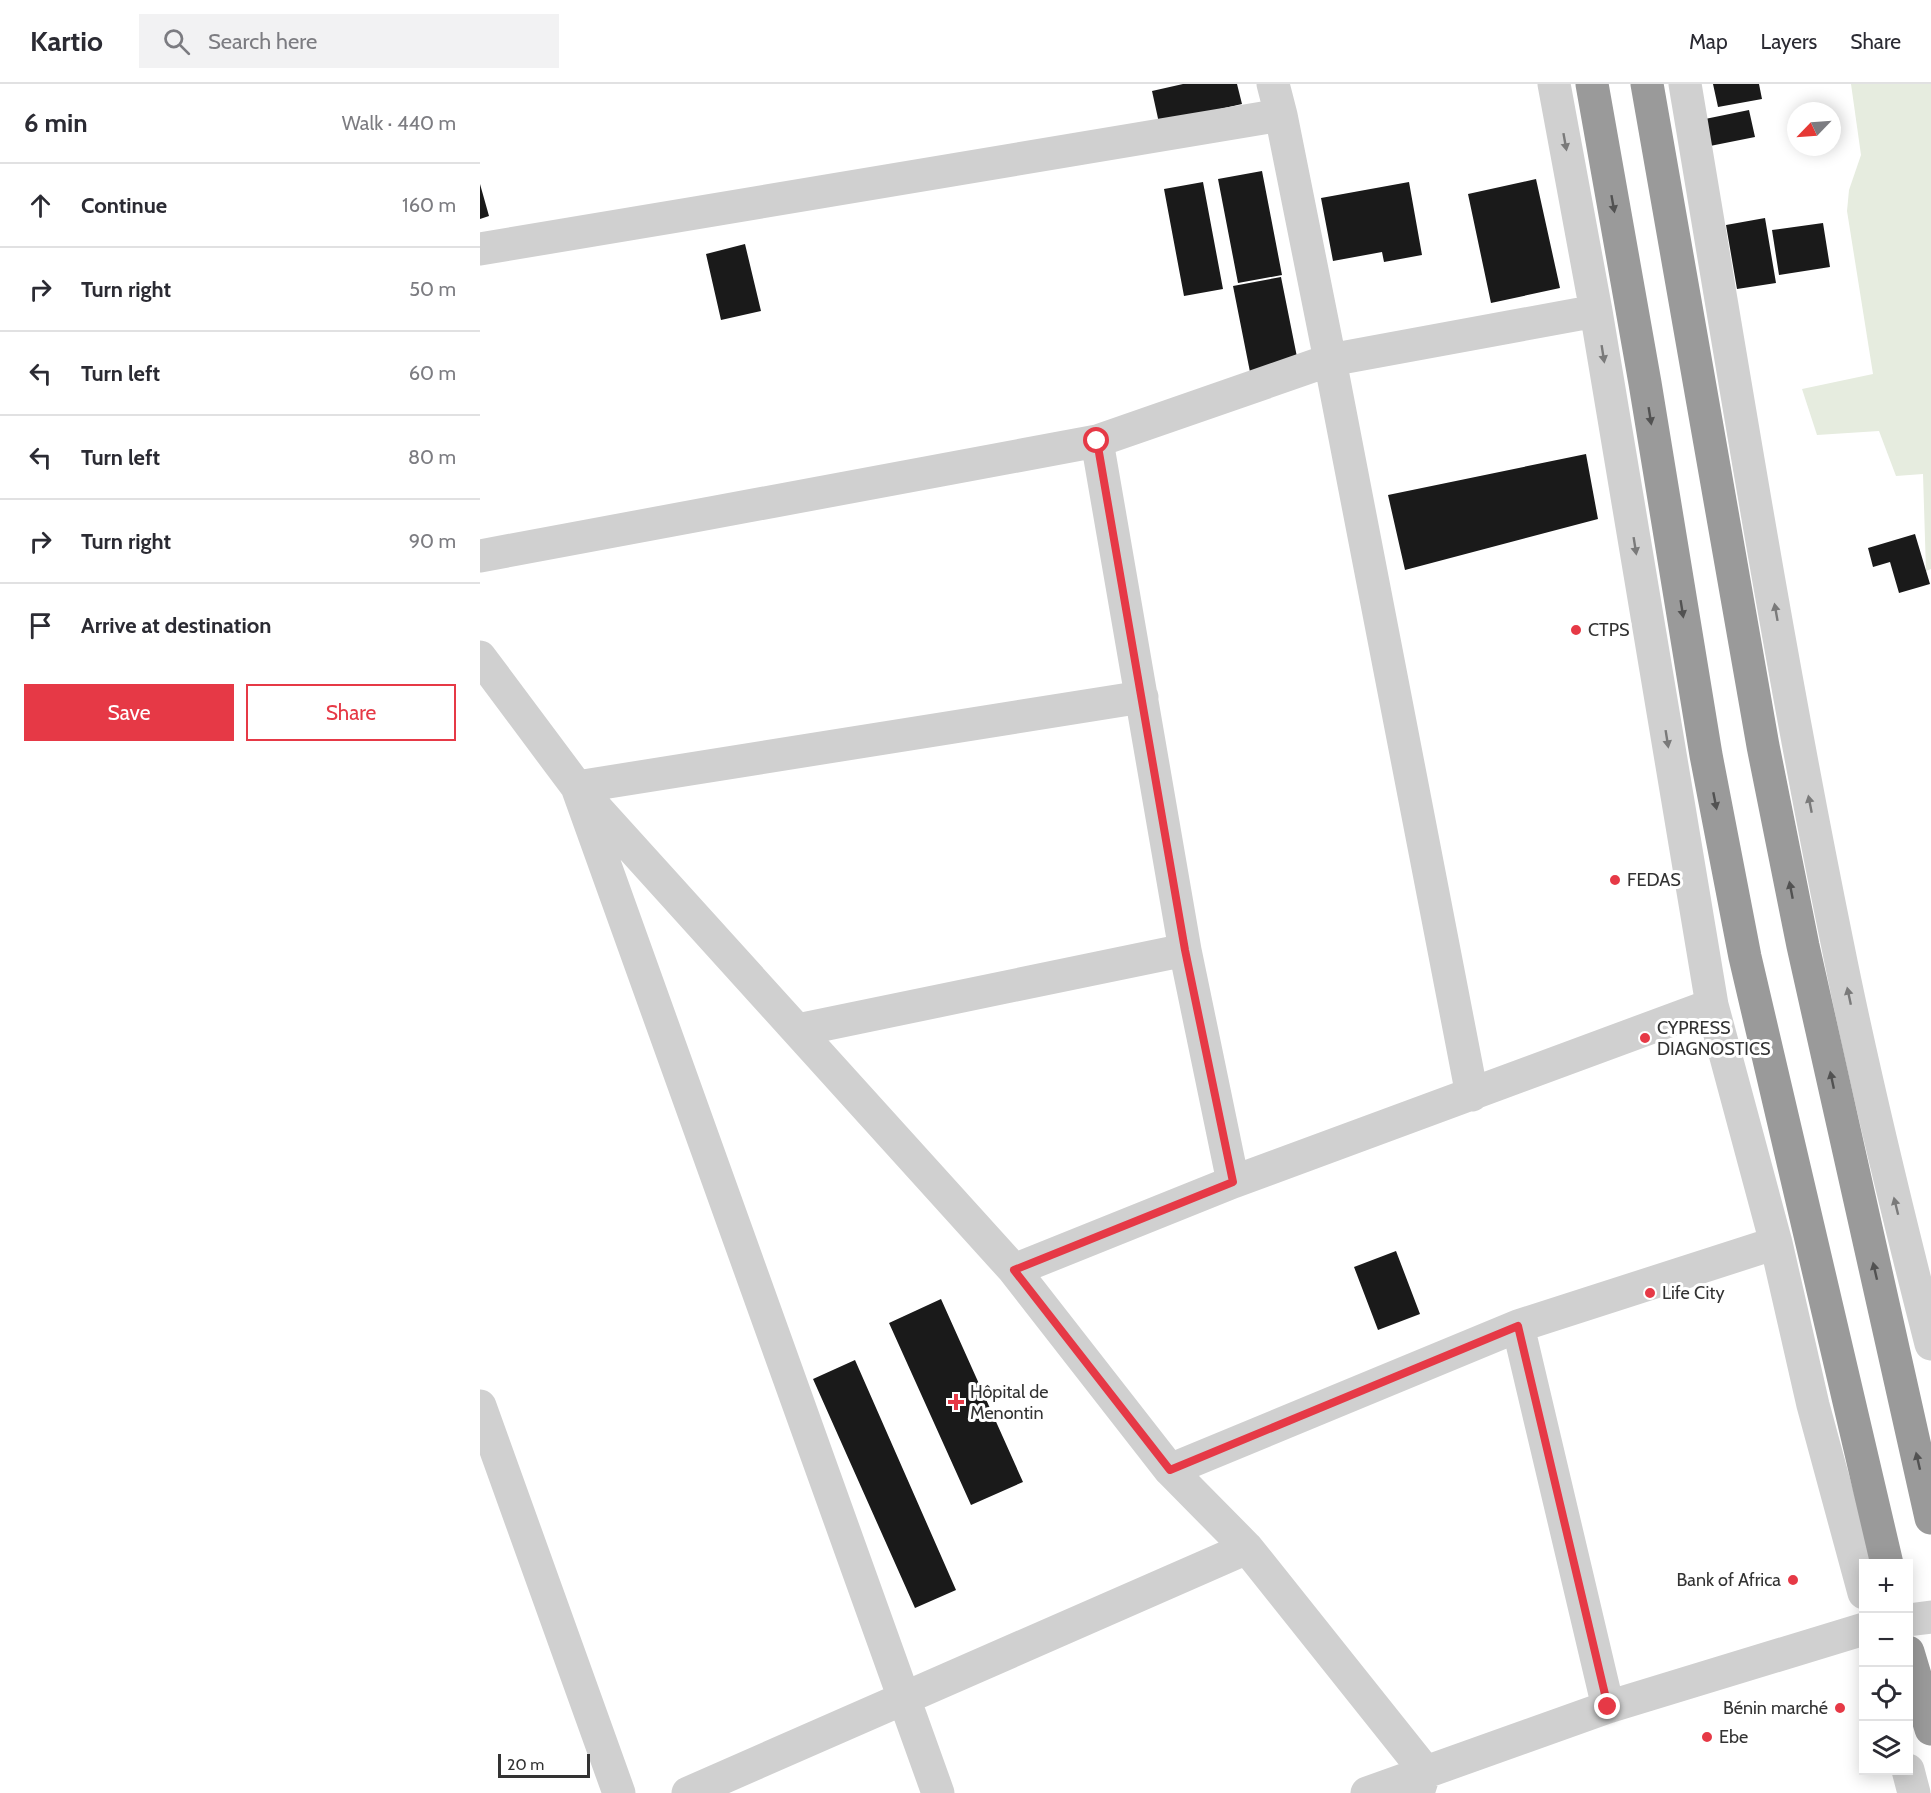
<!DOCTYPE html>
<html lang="en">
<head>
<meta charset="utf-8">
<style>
  :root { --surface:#fff; --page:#f2f2f3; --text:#2b2b33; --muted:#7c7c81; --line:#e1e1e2; --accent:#e63946 }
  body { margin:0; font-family:Cabin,sans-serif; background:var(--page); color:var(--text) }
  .controls { position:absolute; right:18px; bottom:18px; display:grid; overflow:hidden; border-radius:0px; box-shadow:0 3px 15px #0003 }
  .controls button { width:54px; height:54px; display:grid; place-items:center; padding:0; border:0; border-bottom:2px solid var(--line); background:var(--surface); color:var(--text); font:30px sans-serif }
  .compass { position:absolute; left:1307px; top:18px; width:54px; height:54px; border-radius:50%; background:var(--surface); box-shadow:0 3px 15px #0003; rotate:245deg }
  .scale { position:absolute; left:18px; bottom:15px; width:92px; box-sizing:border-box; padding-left:6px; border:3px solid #333; border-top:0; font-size:16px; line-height:21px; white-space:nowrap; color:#333; -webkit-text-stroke:4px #fff; paint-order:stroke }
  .stop { position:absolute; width:18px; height:18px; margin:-14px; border:4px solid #e63946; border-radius:50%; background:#fff }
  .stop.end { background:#e63946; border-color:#fff; box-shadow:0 2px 6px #0008 }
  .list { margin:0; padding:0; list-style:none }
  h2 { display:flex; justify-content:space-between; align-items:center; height:78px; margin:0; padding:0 24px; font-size:26px }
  h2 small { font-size:20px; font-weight:400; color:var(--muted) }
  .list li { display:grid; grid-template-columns:39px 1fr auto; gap:18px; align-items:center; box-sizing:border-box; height:84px; padding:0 24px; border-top:2px solid var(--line) }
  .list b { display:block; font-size:22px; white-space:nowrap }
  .list em { font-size:20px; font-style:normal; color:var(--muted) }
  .actions { display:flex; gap:12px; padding:18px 24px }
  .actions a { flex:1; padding:14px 0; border:2px solid var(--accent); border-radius:0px; text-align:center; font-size:21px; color:var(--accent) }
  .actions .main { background:var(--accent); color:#fff }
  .icon { flex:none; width:33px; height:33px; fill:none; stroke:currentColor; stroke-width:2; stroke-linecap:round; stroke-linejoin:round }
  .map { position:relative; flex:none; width:1451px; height:1709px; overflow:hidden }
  header { display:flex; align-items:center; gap:36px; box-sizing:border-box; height:84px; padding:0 30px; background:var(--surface); border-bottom:2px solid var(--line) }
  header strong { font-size:28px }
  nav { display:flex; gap:33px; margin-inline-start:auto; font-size:21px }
  .search { width:420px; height:54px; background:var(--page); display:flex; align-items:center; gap:15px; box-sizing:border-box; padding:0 21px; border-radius:0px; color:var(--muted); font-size:22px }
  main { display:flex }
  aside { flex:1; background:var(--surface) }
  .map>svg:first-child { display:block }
</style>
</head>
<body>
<header>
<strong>Kartio</strong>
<div class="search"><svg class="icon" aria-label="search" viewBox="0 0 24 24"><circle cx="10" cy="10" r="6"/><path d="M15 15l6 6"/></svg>Search here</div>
<nav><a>Map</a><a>Layers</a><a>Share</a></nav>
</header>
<main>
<aside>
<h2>6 min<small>Walk · 440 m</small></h2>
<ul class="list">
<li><svg class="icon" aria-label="ahead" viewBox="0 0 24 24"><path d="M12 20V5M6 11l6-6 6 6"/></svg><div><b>Continue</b></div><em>160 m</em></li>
<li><svg class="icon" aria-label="right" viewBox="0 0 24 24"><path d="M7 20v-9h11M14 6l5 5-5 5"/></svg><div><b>Turn right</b></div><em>50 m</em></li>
<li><svg class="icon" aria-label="left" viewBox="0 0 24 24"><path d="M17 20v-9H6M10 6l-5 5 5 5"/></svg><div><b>Turn left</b></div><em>60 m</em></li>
<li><svg class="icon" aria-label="left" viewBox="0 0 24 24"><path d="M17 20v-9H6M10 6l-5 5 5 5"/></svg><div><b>Turn left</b></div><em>80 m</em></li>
<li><svg class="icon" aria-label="right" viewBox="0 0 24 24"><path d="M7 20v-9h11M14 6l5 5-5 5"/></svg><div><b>Turn right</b></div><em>90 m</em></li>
<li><svg class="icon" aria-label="arrive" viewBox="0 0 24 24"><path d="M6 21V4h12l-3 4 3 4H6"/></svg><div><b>Arrive at destination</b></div></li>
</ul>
<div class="actions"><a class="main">Save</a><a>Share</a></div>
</aside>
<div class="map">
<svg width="1451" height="1709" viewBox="0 0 1451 1709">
  <rect width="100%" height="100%" fill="#fff"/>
  <path fill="#e6ecdf" d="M1371 0H1451V485L1446 487 1443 390 1416 392 1399 347 1337 351 1322 305 1393 290 1367 127 1369 106 1381 71Z"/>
  <path fill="#1a1a1a" d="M703 0H757L762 20 679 39 672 7Z
    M1233 0H1279L1282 15 1238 23Z
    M1269 26 1275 53 1230 62 1225 35Z
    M782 87 802 191 758 199 738 95Z
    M1056 95 1080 204 1011 219 988 110Z
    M723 98 743 205 704 212 684 105Z
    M929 98 942 171 904 178 902 168 853 177 841 114Z
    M0 100 9 132 0 135Z
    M1285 134 1296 199 1257 205 1246 141Z
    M1343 139 1350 183 1299 191 1292 146Z
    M265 160 281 227 241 236 226 170Z
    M801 193 818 278 770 288 753 202Z
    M1106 370 1118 435 925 486 908 411Z
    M1435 450 1450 500 1419 509 1410 478 1393 483 1388 464Z
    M916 1167 940 1230 898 1246 874 1183Z
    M461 1215 543 1398 491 1421 409 1239Z
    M375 1276 476 1506 435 1524 333 1295Z"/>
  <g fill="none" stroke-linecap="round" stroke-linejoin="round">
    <path stroke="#d0d0d0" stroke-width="33" d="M793 0 801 31 850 276 992 1011
      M1074 0 1116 227 1232 921 1296 1159 1333 1321 1384 1509
      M1205 0C1253 286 1299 574 1357 858 1384 993 1417 1127 1451 1260
      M0 165 801 31
      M617 357 705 866 753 1098
      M0 472 617 357 850 276 1116 227
      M0 573 97 703 534 1186 690 1386 767 1464 945 1687 938 1709
      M318 946 705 866
      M534 1186 753 1098 1232 921
      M1038 1242 1128 1623
      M0 1322 139 1709
      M690 1386 1038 1242 1296 1159
      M1428 1536 1451 1533
      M1428 1686 1434 1709
      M208 1709 767 1464
      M458 1709 97 703 662 613
      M887 1709 1128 1623 1384 1545"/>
    <path stroke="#9a9a9a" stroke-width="33" d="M1112 0 1165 299 1226 671 1265 873 1407 1480
      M1167 0 1283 662 1323 862 1451 1434
      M1428 1568 1451 1645"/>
  </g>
  <defs><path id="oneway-solid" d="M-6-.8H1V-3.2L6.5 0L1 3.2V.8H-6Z" transform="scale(1.5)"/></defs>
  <g fill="#7a7a7a">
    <use href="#oneway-solid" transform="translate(1085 58) rotate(80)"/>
    <use href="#oneway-solid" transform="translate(1123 270) rotate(81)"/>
    <use href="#oneway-solid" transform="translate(1155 462) rotate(81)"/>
    <use href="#oneway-solid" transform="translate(1296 528) rotate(-100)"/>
    <use href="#oneway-solid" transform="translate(1187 655) rotate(81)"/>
    <use href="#oneway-solid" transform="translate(1330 720) rotate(-101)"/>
    <use href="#oneway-solid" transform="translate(1369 912) rotate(-102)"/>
    <use href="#oneway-solid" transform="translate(1416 1122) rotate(-104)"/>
  </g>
  <g fill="#525252">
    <use href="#oneway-solid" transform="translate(1133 120) rotate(80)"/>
    <use href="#oneway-solid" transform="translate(1170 332) rotate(81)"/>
    <use href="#oneway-solid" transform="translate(1202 525) rotate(81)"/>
    <use href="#oneway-solid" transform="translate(1235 717) rotate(79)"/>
    <use href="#oneway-solid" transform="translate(1311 806) rotate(-101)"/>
    <use href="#oneway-solid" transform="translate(1352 996) rotate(-102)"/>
    <use href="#oneway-solid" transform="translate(1395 1187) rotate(-103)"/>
    <use href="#oneway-solid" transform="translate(1438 1377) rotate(-103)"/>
  </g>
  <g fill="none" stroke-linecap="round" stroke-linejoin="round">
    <path stroke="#e63946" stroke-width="8" d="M617 357 705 866 753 1098 534 1186 690 1386 1038 1242 1128 1623"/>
  </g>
  <g fill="#e63946" stroke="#fff" stroke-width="2">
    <circle cx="1096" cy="546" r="6"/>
    <circle cx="1135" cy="796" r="6"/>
    <circle cx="1165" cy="954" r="6"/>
    <circle cx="1170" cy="1209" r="6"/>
    <path d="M473 1309h6v6h6v6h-6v6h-6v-6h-6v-6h6z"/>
    <circle cx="1313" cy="1496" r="6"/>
    <circle cx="1360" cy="1624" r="6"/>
    <circle cx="1227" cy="1653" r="6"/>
  </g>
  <g text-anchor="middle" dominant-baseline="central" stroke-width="6" stroke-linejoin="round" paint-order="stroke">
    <g font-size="18" fill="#333" stroke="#fff" text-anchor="start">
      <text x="1108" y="546">CTPS</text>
      <text x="1147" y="796">FEDAS</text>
      <text x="1177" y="944">CYPRESS<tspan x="1177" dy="21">DIAGNOSTICS</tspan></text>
      <text x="1182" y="1209">Life City</text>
      <text x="490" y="1308">Hôpital de<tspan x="490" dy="21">Menontin</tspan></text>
      <text x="1301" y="1496" text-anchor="end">Bank of Africa</text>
      <text x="1348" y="1624" text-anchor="end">Bénin marché</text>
      <text x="1239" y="1653">Ebe</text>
    </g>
  </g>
</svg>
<div class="controls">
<button>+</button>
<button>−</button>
<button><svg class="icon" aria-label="locate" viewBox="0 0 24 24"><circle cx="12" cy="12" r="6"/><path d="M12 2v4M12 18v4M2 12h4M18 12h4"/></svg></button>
<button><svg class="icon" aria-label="layers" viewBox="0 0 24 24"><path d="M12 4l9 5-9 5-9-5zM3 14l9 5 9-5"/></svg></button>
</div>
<svg class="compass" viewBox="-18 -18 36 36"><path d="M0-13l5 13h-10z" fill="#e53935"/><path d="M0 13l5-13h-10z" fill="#7c7c81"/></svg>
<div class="scale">20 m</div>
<div class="stop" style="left:617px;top:357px"></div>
<div class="stop end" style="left:1128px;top:1623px"></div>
</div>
</main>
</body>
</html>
